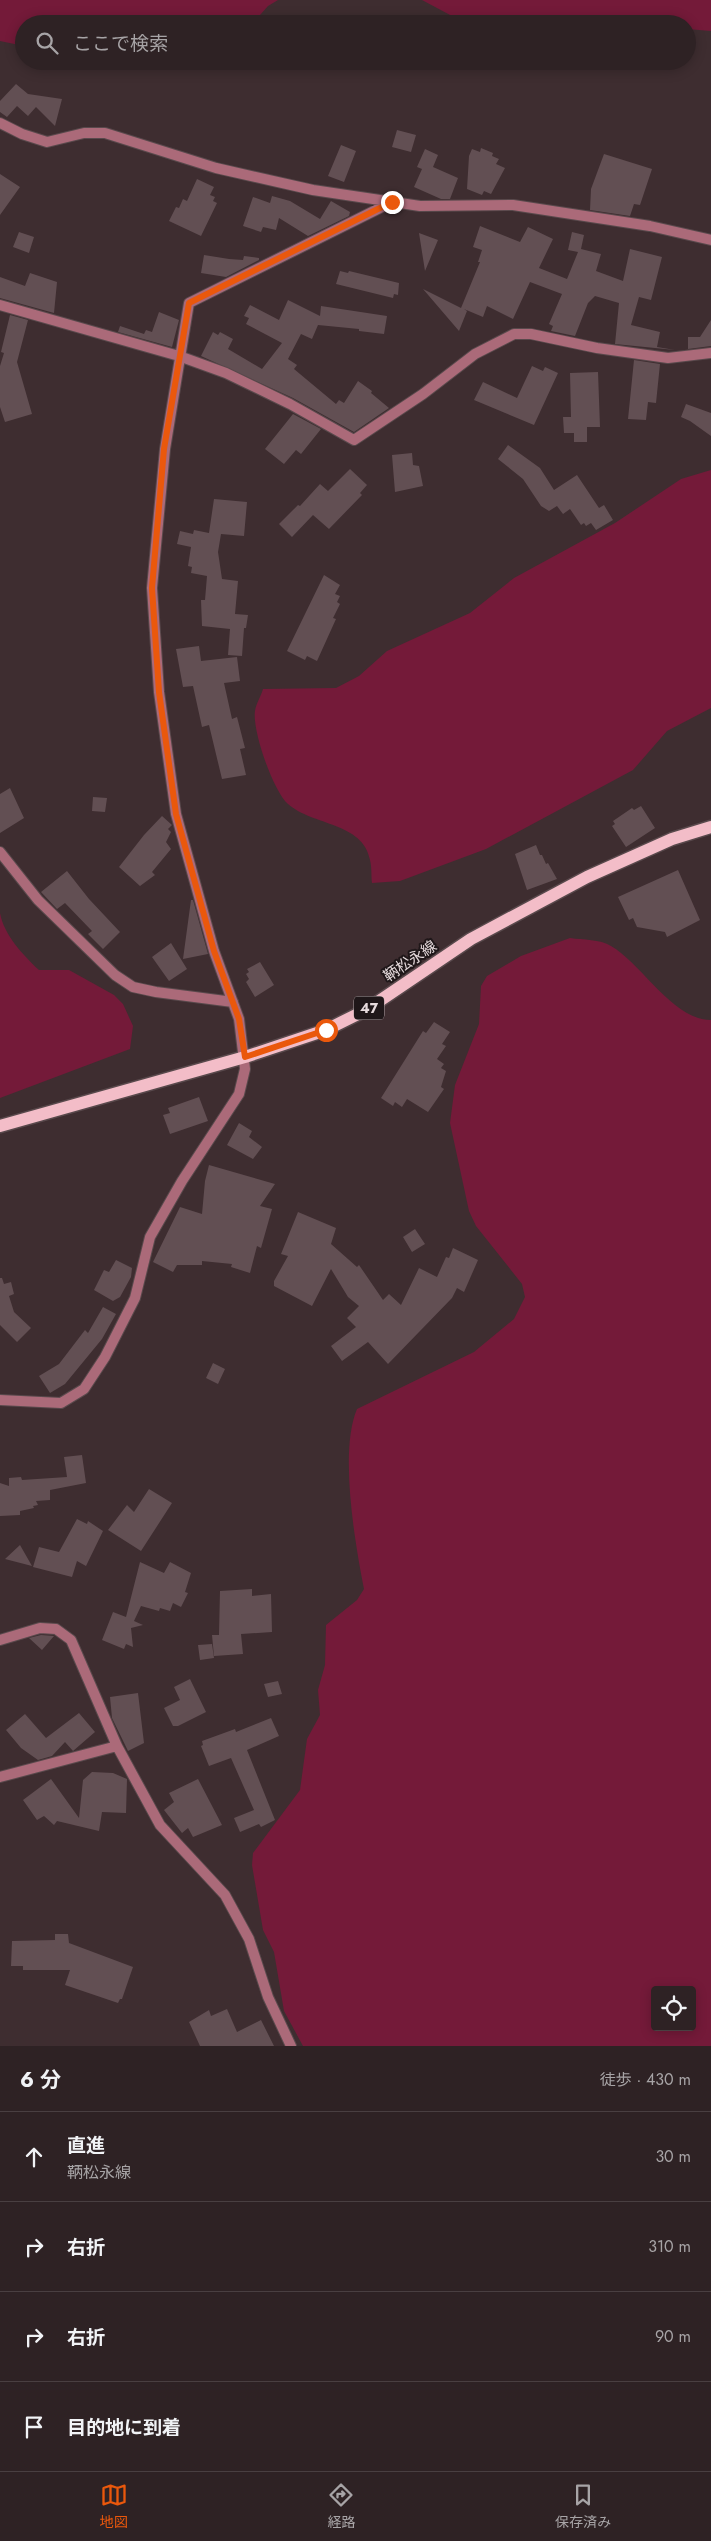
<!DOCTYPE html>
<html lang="ja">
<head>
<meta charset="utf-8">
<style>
  :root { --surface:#2e2224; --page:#362a2c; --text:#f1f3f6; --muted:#a7a4a6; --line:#493f41; --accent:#ea580c }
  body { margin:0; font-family:Jost,"Noto Sans JP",sans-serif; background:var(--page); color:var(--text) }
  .controls { position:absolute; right:15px; bottom:15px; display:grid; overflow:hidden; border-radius:5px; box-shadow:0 2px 12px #0003 }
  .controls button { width:45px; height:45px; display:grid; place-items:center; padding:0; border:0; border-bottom:1px solid var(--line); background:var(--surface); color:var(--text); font:25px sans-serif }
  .stop { position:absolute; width:15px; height:15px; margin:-11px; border:4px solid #ea580c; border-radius:50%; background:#fff }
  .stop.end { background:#ea580c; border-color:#fff; box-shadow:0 1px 5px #0008 }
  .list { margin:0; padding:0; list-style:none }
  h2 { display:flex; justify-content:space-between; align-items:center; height:65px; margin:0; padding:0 20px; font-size:21px }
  h2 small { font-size:16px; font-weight:400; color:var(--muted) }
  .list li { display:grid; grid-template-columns:32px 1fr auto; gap:15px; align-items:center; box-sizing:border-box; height:90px; padding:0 20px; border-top:1px solid var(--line) }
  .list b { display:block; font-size:19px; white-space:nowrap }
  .list p { margin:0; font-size:16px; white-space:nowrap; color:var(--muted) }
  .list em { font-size:16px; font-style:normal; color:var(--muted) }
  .icon { flex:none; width:28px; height:28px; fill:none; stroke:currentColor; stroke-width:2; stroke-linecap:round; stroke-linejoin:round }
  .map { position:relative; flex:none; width:711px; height:2046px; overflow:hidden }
  .search { position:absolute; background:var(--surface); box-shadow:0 2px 12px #0003; left:15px; right:15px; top:15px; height:55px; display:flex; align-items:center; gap:12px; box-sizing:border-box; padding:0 18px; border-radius:28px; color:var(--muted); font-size:19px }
  .sheet { height:425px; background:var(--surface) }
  nav { display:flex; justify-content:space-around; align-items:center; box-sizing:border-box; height:70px; border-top:1px solid var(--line); background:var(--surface); font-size:14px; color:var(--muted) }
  nav a { display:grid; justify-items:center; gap:2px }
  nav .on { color:var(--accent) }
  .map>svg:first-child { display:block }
</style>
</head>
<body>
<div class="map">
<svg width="711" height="2046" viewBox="0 0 711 2046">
  <rect width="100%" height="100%" fill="#3e2d30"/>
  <path fill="#741a39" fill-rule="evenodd" d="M0 0H278L268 6 252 24H24V46L0 41Z
    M422 0H711V31L687 29V24H467Z
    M88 61H171L111 67Z
    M711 470V708L667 731 633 770 486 849 400 881 372 883C371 876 372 868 370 860 363 822 313 826 288 804 273 791 252 730 255 711 256 704 261 696 263 689L336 688 359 676 387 651 470 613 514 578 615 523 681 479Z
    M0 913C4 935 23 955 39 970H69L114 995 123 1004 133 1026 130 1049 0 1098Z
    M570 938C583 940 600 939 611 946 642 964 673 1020 711 1020V2046H303L284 2011 274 1952 263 1930 252 1865 253 1853 300 1790 307 1739 320 1715 318 1690 325 1665 326 1625 357 1600 364 1589C355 1543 339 1451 357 1409L474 1352 514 1319 525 1297 522 1284 476 1226 469 1211 450 1123 455 1085 479 1024 481 986 487 976 521 956ZM655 1990H692V2027H655Z"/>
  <path fill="#624f53" d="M16 84 28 94 62 99 55 126 36 107 28 116 17 106 7 117 0 112V101Z
    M397 130 416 135 411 152 392 147Z
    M341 145 356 151 344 182 328 176Z
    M481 148 493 153 492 156 499 159 496 164 505 168 491 194 484 191 482 195 467 189 469 156 472 149 480 152Z
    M425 149 438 155 433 167 458 178 450 199H441L414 187 422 169 417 167Z
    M604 154 652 169 640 205 634 204 630 216 590 210 591 189Z
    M0 174 20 187 0 215Z
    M197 179 214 187 210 195 215 197 213 201 217 203 201 236 169 221 176 207 179 208 183 199 187 201Z
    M272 196 290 201 320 219 331 201 350 212 349 216 308 236 279 218 276 230 263 227 261 232 243 226 253 197 270 203Z
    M480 226 520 242 528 227 553 239 539 268 567 279 578 252 568 250 572 232 584 235 581 249 601 254 596 271 623 281 630 249 662 257 651 300 639 297 631 325 660 332 657 347 675 350 615 344 619 303 595 296 588 303 575 336 551 331 553 326 549 324 562 294 530 282 513 319 487 306 483 317 464 309 467 311 459 331 423 289 461 308 480 262H478L482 250 473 247Z
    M19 232 34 237 29 253 13 247Z
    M419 233 438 240 425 271Z
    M204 255 229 259 243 260 244 256 259 258V260L226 277 201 273Z
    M340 271 348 273 349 271 399 283 398 295 394 294 393 298 336 284Z
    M30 273 57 282 54 313 0 298V277L25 286Z
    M288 300 320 316 321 306 387 316 384 334 359 331V329L318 325 312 339 301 334 288 359 297 365 294 369 336 404 339 400 344 403 358 381 372 391 371 393 389 408 354 432 293 398 201 356 213 332 218 335 220 332 233 339 228 349 262 369 282 343 246 324 249 318 244 316 250 305 279 320Z
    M159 312 179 320 172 347 118 332 120 326 144 334 146 330 152 332Z
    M10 315 28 320 17 362 32 414 5 422 0 407V366L4 353 1 352Z
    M711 320V346L688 349V337H700Z
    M634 360 660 364 656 403 648 402 646 420 628 419Z
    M532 366 543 371 545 367 558 373 534 425 474 400 483 382 517 398Z
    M598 372 600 427H587V442H574V433H564L563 417H571L570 373Z
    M686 404 711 413V436L690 421 681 417Z
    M293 414 321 429 301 454 296 450 284 464 265 449Z
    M508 445 540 468 554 490 577 475 599 508 604 505 613 520 596 530 591 523 586 526 584 523 581 525 570 509 563 514 557 506 549 511 541 506 523 479 498 459Z
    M412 453 413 465 419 466 423 486 395 492 392 455Z
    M350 469 367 485 360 493 362 495 329 529 313 515 292 537 279 524 298 505 300 506 320 484 328 491Z
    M214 499 247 502 244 536 221 534 218 552 222 579 238 581 235 614 248 615 246 628H244L242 656 228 655 230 629 202 626 201 600H205L207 576 191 573 192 567 188 566 191 547 177 544 180 531 193 534 194 530 209 533Z
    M324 575 340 585 335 594 340 596 337 602 340 604 333 618 336 619 317 661 307 656 305 660 287 651Z
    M199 646 201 661 237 657 240 681 224 683 232 719 237 717 245 748 240 749 246 775 222 779 209 725 202 727 193 686 183 687 176 649Z
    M10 788 24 818 0 833V794Z
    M93 797 107 798 105 812 92 811Z
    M641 806 655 828 626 847 612 826 615 824 613 821 632 808 634 810Z
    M162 816 172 825 168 829 171 832 166 842 171 849 152 872 155 875 140 886 119 867 144 835Z
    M536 845 540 855H542L546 864 548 863 557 879 527 890 515 854Z
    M678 870 700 920 667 937 665 932 637 927 633 918 629 920 618 897Z
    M67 871 89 899 120 932 103 949 88 934 92 931 65 903 57 909 41 892Z
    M191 900H193L208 954 183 959Z
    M171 943 187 969 169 981 152 957Z
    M260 962 274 985 255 997 246 982 249 979 246 974 249 972 247 969Z
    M434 1022 450 1032 442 1044 446 1046 437 1059 444 1064 441 1068 446 1071 441 1087 444 1089 428 1112 407 1099 402 1107 395 1102 393 1106 381 1098 423 1031 426 1033Z
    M199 1097 208 1121 170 1134 163 1115 170 1113 168 1108Z
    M239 1123 252 1131 249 1137 262 1147 253 1159 227 1145Z
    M209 1165 275 1184 260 1206 272 1209 261 1248 257 1246 250 1273 231 1267 232 1264 202 1261V1265H177L173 1272 153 1262 180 1207 202 1214 205 1181Z
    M298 1212 336 1228 331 1244 357 1267 359 1265 383 1300 389 1294 401 1305 419 1268 437 1277 446 1257 449 1258 453 1248 478 1260 464 1292 457 1288 452 1298 388 1364 368 1342 342 1361 331 1346 356 1327 347 1318 359 1306 348 1297 331 1269 312 1306 274 1286V1281L288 1256 281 1254Z
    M415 1229 425 1244 412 1252 403 1237Z
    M116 1260 132 1268 131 1277 120 1297 113 1301 94 1290 104 1270 109 1272Z
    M0 1278H2L4 1284 11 1282 14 1294 9 1296 14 1312 31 1328 17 1342 0 1325Z
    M103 1307 116 1314 102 1339 65 1384 50 1393 39 1376 59 1364 85 1330 88 1333Z
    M213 1363 225 1369 218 1384 206 1378Z
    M82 1455 86 1483 50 1490V1500L36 1501 38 1505 33 1506 34 1508 20 1511V1515L0 1516V1483L9 1486V1478L21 1477 22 1480 67 1477 64 1457Z
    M149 1489 172 1503 141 1551 108 1530 127 1505 134 1512Z
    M77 1519 87 1524 88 1521 103 1531 86 1566 77 1561 72 1577 33 1567 39 1547 59 1552Z
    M20 1545 32 1566 5 1559Z
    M140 1562 164 1573 170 1562 191 1573 185 1592 188 1593 181 1607 173 1603 170 1611 160 1608 159 1611 141 1606 134 1621 143 1625 131 1628 133 1647 126 1644 124 1649 102 1640 113 1612 126 1617Z
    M252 1589V1596L271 1594 272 1632 241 1634 243 1654 214 1656 212 1635H219L220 1591Z
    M41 1635 54 1636 42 1650 29 1638Z
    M212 1644 214 1658 200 1660 198 1645Z
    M190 1679 206 1712 178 1726H173L164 1708 180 1700 174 1687Z
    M278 1681 282 1694 268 1697 264 1684Z
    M138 1693 144 1743 128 1751 112 1718 110 1697Z
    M79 1713 95 1732 73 1751 65 1742 52 1756 38 1760 21 1748 6 1730 25 1714 46 1738Z
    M271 1718 279 1736 247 1750 275 1820 261 1827 259 1824 240 1832 234 1818 254 1810 231 1758 209 1766 201 1746 203 1745 202 1741 235 1729 236 1732Z
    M92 1772 113 1773 127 1779 126 1813 102 1812 99 1831 57 1821 54 1825 44 1816 37 1820 23 1800 51 1779 79 1818 83 1780Z
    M198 1779 222 1825 193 1837 188 1828 182 1833 164 1810 174 1802 169 1793Z
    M55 1934H68L69 1943 133 1967 122 1999H120L118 2003 65 1985 70 1970H23V1966H11L12 1941 55 1940Z
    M227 2009 237 2032 261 2020 274 2046H200L189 2022 209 2010 211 2016Z"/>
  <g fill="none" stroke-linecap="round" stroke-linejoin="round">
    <defs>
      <path id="street" d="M0 123 22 134 47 142 84 133H105L216 168 313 190 420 206 513 205 650 226 711 240
        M0 305 179 356 226 373 290 404 354 440 423 394 475 354 514 334H531L597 348 668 358 711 353
        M0 852 38 900 115 975 133 987 156 992 233 1002
        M0 1400 61 1403 84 1389 105 1357 135 1298 150 1237 182 1181 239 1094 245 1069 239 1019 214 951 176 814 159 692 152 588 165 449 189 303 392 202
        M0 1640 40 1628 56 1629 71 1640 117 1746 160 1825 225 1895 249 1939 268 1997 291 2046
        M0 1777 117 1746"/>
      <path id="primary" d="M0 1126 245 1057 326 1030 366 1010 471 939 587 877 672 839 711 827"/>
    </defs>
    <use href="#street" stroke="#59494c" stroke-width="12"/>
    <use href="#primary" stroke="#59494c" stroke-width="15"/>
    <use href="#street" stroke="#ab6a79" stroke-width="10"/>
    <use href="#primary" stroke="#f3bdc8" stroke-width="12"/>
  </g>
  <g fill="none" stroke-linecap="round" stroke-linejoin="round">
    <path stroke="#ea580c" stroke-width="6" d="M326 1030 245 1057 239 1019 214 951 176 814 159 692 152 588 164 449 189 303 392 202"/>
  </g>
  <g text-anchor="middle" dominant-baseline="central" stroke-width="4" stroke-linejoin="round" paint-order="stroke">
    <rect fill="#1f1719" stroke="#aaa0a2" stroke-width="1" x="354" y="996.5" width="30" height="23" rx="4"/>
    <g font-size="14" font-weight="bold" fill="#e6dbdd">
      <text x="369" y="1008">47</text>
    </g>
    <g font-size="15" fill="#e6dbdd" stroke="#1f1719">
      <text transform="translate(410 961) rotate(-34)">鞆松永線</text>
    </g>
  </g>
</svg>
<div class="controls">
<button><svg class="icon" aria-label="locate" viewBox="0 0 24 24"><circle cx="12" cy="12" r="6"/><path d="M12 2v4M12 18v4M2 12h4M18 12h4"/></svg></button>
</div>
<div class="stop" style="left:326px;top:1030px"></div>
<div class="stop end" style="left:392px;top:202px"></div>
<div class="search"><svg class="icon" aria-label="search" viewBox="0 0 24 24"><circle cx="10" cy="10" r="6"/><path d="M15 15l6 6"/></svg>ここで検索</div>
</div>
<section class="sheet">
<h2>6 分<small>徒歩 · 430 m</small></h2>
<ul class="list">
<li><svg class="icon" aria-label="ahead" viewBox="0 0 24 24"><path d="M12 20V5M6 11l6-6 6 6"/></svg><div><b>直進</b><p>鞆松永線</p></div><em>30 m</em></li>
<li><svg class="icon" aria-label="right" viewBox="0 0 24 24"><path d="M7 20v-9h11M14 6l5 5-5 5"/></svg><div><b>右折</b></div><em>310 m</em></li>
<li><svg class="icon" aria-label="right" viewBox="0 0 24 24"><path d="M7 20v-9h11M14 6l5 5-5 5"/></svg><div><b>右折</b></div><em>90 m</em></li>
<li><svg class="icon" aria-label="arrive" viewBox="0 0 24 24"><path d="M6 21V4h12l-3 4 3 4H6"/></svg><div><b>目的地に到着</b></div></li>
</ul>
</section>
<nav>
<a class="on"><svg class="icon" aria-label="map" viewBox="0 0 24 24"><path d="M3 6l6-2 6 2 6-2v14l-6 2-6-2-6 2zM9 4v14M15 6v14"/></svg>地図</a>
<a><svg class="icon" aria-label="directions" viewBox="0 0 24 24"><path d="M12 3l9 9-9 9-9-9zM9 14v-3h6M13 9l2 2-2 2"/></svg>経路</a>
<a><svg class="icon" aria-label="saved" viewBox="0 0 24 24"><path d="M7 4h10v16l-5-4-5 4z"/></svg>保存済み</a>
</nav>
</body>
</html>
